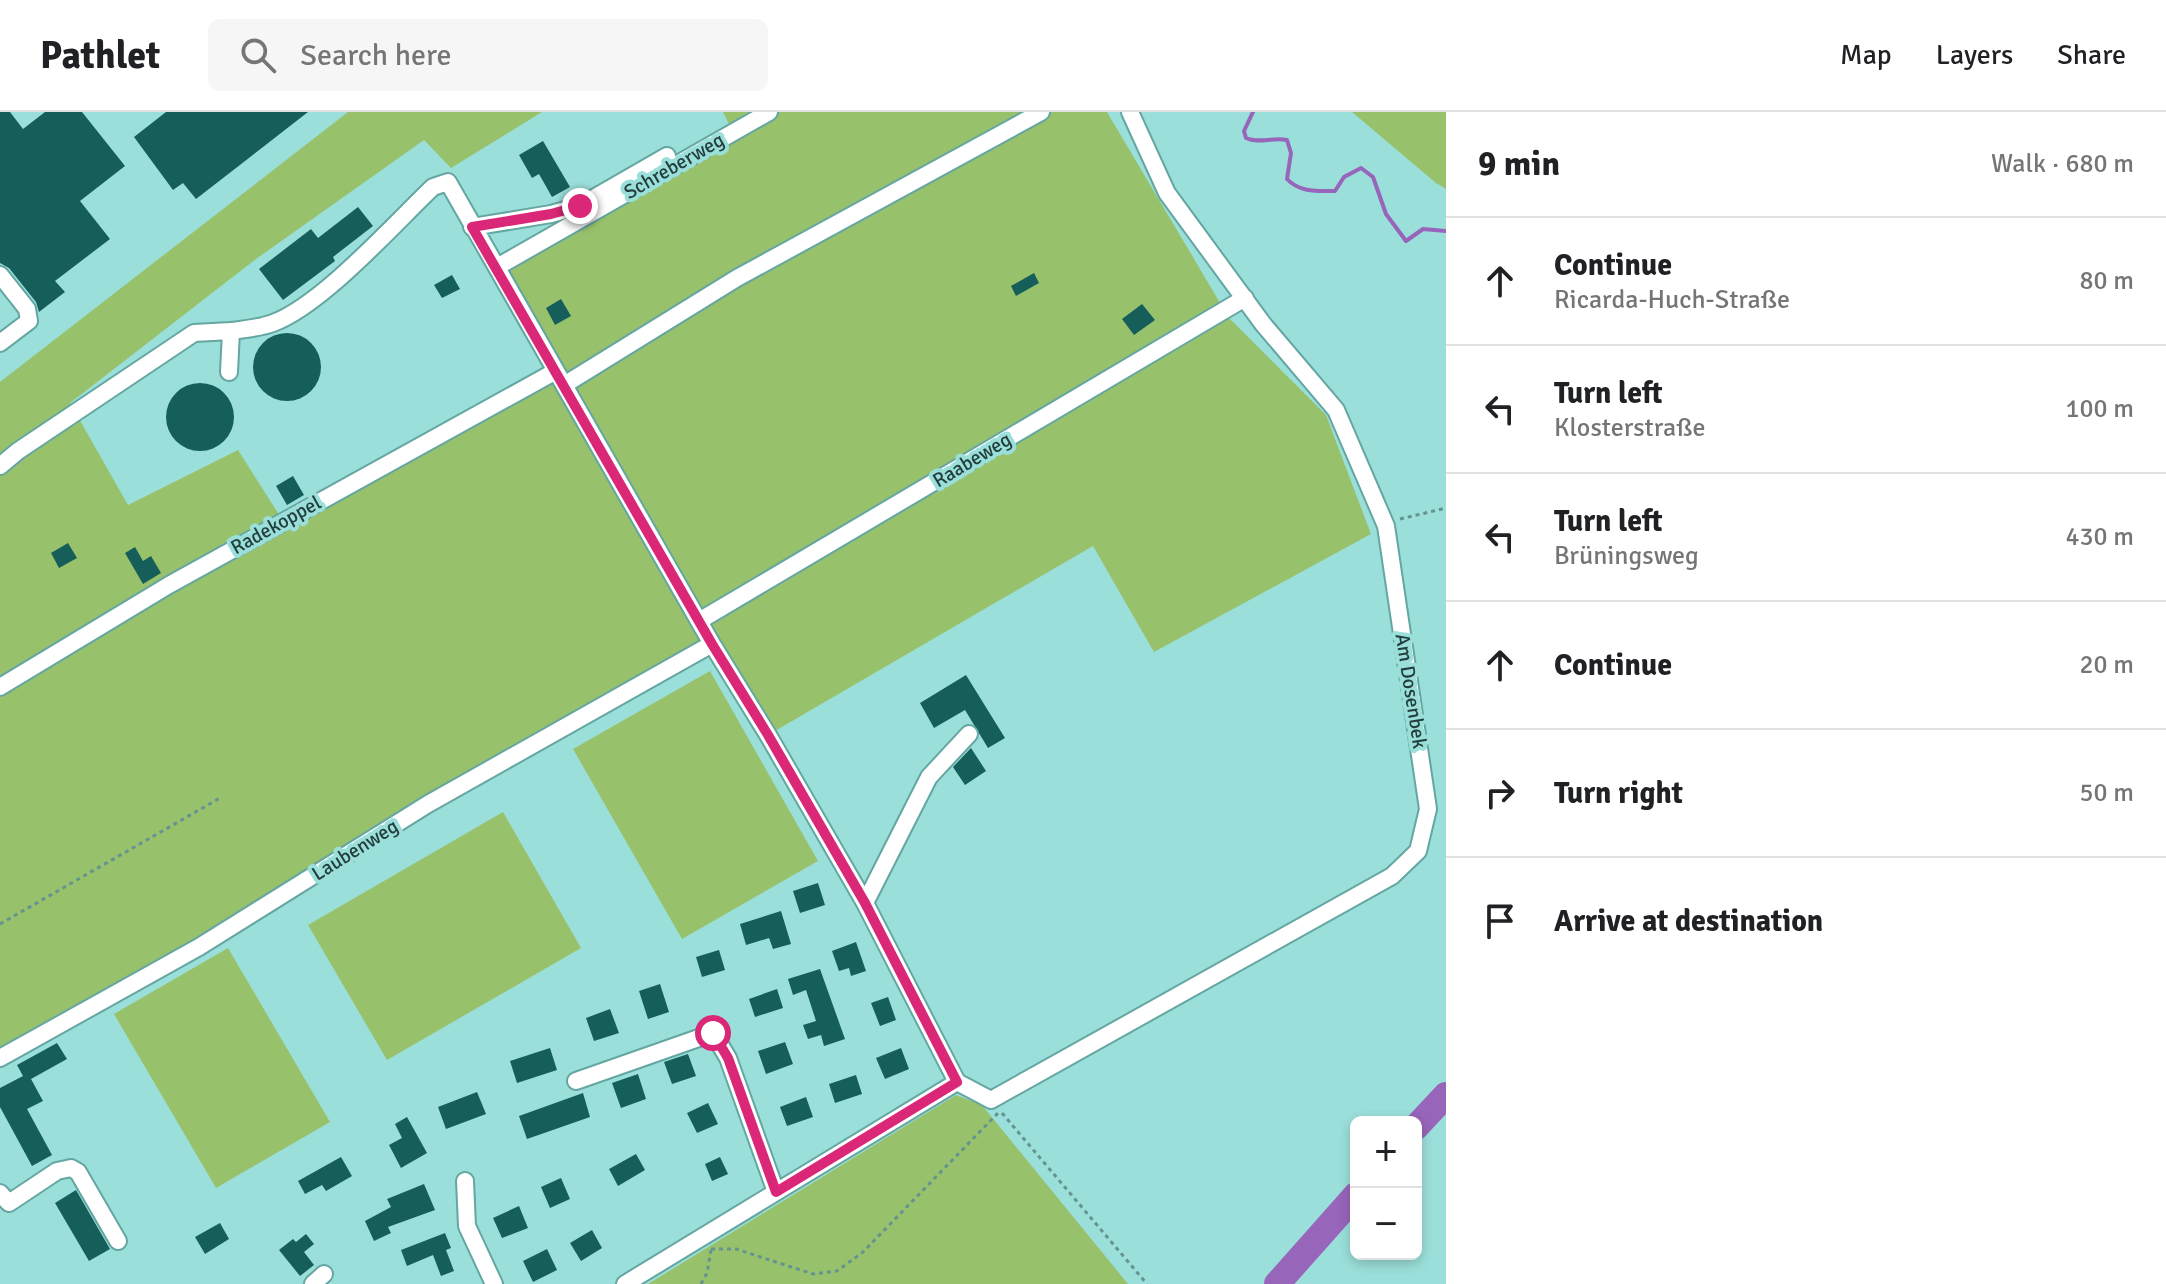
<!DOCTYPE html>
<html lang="en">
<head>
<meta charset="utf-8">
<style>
  :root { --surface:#fff; --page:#f6f6f6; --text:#202124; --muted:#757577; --line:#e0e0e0 }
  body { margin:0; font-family:Signika,sans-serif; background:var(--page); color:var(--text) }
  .controls { position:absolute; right:24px; bottom:24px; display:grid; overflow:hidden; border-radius:12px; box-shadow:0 4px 12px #0003 }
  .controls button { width:72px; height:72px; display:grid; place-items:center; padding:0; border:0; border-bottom:2px solid var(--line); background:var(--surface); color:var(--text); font:40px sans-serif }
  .stop { position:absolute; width:24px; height:24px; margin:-18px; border:6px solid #db2777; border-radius:50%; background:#fff }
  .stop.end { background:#db2777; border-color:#fff; box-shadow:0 2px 8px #0008 }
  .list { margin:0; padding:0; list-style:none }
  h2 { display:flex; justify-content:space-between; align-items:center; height:104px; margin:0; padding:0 32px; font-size:34px }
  h2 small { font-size:26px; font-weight:400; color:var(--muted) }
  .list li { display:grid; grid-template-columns:52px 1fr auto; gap:24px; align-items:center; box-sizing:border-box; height:128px; padding:0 32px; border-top:2px solid var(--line) }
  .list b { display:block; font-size:30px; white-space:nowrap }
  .list p { margin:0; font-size:26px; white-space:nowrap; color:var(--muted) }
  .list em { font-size:26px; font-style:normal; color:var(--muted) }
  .icon { flex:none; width:44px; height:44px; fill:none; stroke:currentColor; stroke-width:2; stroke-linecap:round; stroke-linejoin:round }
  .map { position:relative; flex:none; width:1446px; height:1172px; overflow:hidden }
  header { display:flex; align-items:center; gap:48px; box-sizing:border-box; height:112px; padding:0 40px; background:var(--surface); border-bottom:2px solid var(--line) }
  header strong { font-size:38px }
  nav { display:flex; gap:44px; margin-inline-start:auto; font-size:28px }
  .search { width:560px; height:72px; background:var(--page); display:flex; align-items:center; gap:20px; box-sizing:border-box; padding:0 28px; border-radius:12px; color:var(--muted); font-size:30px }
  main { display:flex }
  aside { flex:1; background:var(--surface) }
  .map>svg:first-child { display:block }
</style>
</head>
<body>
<header>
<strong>Pathlet</strong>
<div class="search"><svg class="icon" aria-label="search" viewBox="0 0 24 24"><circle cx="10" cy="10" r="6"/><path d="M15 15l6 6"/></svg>Search here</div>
<nav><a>Map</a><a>Layers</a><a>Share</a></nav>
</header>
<main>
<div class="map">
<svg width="1446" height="1172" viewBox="0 0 1446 1172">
  <rect width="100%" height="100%" fill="#9bdfda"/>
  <path fill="#98c16c" d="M348 0H542L451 56 424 28 256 147 70 291 128 393 238 338 283 409 555 259 497 155 733 20 723 0H1107L1229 206 1326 303 1371 422 1154 540 1093 434 768 623 712 533 0 946V270Z
    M1352 0H1446V77L1436 71Z
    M710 559 818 749 682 827 573 637Z
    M503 700 581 836 387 948 308 813Z
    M228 836 330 1010 216 1076 114 902Z
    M956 983 982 993 1128 1172H648Z"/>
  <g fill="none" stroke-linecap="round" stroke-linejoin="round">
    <path stroke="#9765ba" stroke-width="4" d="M1253 0 1244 19 1246 26C1259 32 1272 25 1287 28L1291 41 1287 67C1300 81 1318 79 1335 79L1344 65 1361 56 1373 65 1386 102 1406 129 1423 117 1446 119"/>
    <path stroke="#9765ba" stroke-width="26" d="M1416 1015 1446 983
      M1277 1172 1356 1083"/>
  </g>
  <path fill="#155e5a" d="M0 0H10L23 17 45 0H82L125 54 80 89 110 127 55 169 65 180 39 200 36 190 9 156 0 151Z
    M166 0H308L196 87 183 71 173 78 134 25Z
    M543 29 570 75 552 85 539 62 532 66 519 43Z
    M358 95 373 114 333 145 335 149 283 188 259 157 311 117 318 126Z
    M1034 161 1039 171 1016 184 1011 174Z
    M452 163 460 177 442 186 434 173Z
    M561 187 571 204 555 213 546 196Z
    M1142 192 1155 208 1134 223 1122 207Z
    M253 255a34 34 0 1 1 68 0a34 34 0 1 1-68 0Z
    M166 305a34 34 0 1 1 68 0a34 34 0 1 1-68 0Z
    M293 364 304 383 287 393 276 374Z
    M68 431 77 446 59 456 51 441Z
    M135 435 143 449 151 444 161 461 143 472 125 441Z
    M966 563 1005 626 988 636 965 598 934 616 920 591Z
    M971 636 986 659 965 673 953 655Z
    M818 771 825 793 800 801 793 779Z
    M781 799 791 832 773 837 769 826 746 833 740 812Z
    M856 830 866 859 851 864 849 856 839 859 832 839Z
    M719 838 725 858 702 865 696 845Z
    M820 857 845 927 824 934 821 923 808 927 803 913 816 909 806 878 793 883 788 867Z
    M660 872 669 900 648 907 639 879Z
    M777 877 783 896 755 905 749 887Z
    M888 885 896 908 880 914 871 891Z
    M610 897 619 921 594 929 586 906Z
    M785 930 793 952 766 962 758 939Z
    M57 931 67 947 31 967 43 989 27 997 52 1043 32 1054 0 995V976L23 964 17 953Z
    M550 936 557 958 517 971 510 949Z
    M901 936 909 957 885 967 876 946Z
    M688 942 696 964 672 972 664 950Z
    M638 962 646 987 621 996 612 971Z
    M856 963 862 982 835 991 829 972Z
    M477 980 486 1002 446 1017 438 995Z
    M583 981 590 1005 527 1027 519 1004Z
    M806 985 813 1005 787 1014 780 995Z
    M708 991 718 1012 697 1021 687 1001Z
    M407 1005 427 1041 401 1056 389 1033 402 1026 395 1012Z
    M636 1042 645 1058 618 1074 609 1057Z
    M341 1045 352 1064 326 1079 322 1073 305 1082 298 1069Z
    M720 1045 728 1062 712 1069 705 1052Z
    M561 1066 570 1087 550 1096 541 1075Z
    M424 1072 435 1098 388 1115 391 1121 374 1129 365 1109 391 1095 387 1087Z
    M76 1078 110 1137 89 1149 55 1091Z
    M519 1094 528 1116 502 1126 493 1106Z
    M220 1111 229 1127 205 1142 195 1125Z
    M592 1118 602 1136 581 1149 570 1131Z
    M445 1121 451 1136 446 1138 454 1159 441 1164 433 1143 407 1154 401 1138Z
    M306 1122 314 1132 304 1140 314 1153 300 1164 279 1138 293 1127 296 1130Z
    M547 1137 557 1158 533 1170 523 1149Z"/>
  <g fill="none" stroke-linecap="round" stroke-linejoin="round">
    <defs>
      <path id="minor" d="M472 115 551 102 580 94 667 44
        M497 155 769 0
        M0 163 27 197 29 209 0 231
        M229 260 231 219C245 217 260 216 273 211 322 193 394 112 433 75L448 70 712 532 768 623 865 791 957 970
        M564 273 737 166 1041 0
        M0 354 18 339 194 221 231 219
        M699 509 1245 186
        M0 575 169 473 556 259
        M865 791 929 665 969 622
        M0 946 199 835 428 692 712 532
        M576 969 713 921 728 946 776 1080
        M957 970 991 988 1392 764 1418 739 1428 697 1386 414 1336 298 1263 212 1167 81 1130 0
        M465 1069 467 1114 494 1172
        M0 1081 9 1091 57 1059 71 1056 78 1060 118 1129
        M313 1172 324 1162
        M625 1172 957 970"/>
    </defs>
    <use href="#minor" stroke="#64a6a2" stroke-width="20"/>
    <path stroke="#639490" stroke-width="3" stroke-dasharray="4 4" stroke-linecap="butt" d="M1400 407 1446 396
      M0 812 220 686
      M1002 1001 1147 1172
      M711 1137H736L813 1162 837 1159 863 1140 998 1001
      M701 1172 707 1161 711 1138"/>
    <use href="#minor" stroke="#fff" stroke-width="16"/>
  </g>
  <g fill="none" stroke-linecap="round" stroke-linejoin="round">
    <path stroke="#db2777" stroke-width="10" d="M580 94 551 102 472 115 712 532 768 623 865 791 957 970 776 1080 728 946 713 921"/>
  </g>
  <g text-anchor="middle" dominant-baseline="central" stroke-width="8" stroke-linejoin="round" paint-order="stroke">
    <g font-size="20" fill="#233f3d" stroke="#9bdfda">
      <text transform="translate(674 54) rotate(-30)">Schreberweg</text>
      <text transform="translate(972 348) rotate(-31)">Raabeweg</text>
      <text transform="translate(276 413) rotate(-29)">Radekoppel</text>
      <text transform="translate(1411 579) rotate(81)">Am Dosenbek</text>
      <text transform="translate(355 738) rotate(-32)">Laubenweg</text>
    </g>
  </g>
</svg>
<div class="controls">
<button>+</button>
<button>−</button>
</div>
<div class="stop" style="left:713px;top:921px"></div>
<div class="stop end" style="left:580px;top:94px"></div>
</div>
<aside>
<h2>9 min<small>Walk · 680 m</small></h2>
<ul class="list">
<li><svg class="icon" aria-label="ahead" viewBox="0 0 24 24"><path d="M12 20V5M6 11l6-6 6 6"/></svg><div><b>Continue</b><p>Ricarda-Huch-Straße</p></div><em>80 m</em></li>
<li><svg class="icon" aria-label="left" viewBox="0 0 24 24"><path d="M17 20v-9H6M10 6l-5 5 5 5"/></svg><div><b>Turn left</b><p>Klosterstraße</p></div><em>100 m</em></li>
<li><svg class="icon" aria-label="left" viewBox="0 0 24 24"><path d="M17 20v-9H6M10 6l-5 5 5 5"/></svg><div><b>Turn left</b><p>Brüningsweg</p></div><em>430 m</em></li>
<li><svg class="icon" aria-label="ahead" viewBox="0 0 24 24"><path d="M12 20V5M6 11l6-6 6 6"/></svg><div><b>Continue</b></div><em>20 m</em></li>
<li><svg class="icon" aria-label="right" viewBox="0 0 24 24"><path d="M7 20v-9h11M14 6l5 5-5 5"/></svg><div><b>Turn right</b></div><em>50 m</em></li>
<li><svg class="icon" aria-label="arrive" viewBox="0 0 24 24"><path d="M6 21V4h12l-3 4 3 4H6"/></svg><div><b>Arrive at destination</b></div></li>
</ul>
</aside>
</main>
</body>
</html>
